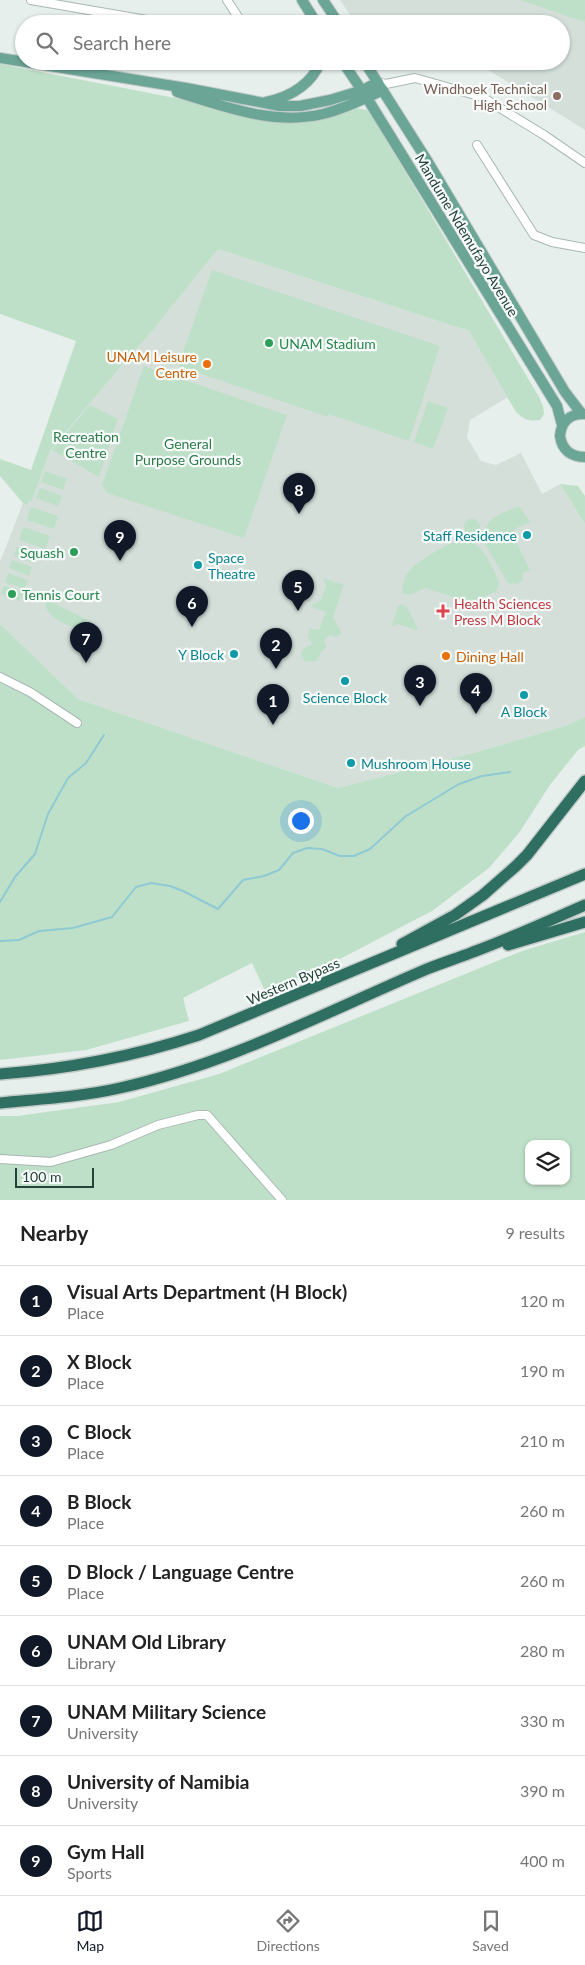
<!DOCTYPE html>
<html lang="en">
<head>
<meta charset="utf-8">
<style>
  :root { --surface:#fff; --page:#f6f6f6; --text:#222; --muted:#767676; --line:#e0e0e0; --accent:#111827 }
  body { margin:0; font-family:Lato,sans-serif; background:var(--page); color:var(--text) }
  .controls { position:absolute; right:15px; bottom:15px; display:grid; overflow:hidden; border-radius:10px; box-shadow:0 1px 4px #0004 }
  .controls button { width:45px; height:45px; display:grid; place-items:center; padding:0; border:0; border-bottom:1px solid var(--line); background:var(--surface); color:var(--text); font:25px sans-serif }
  .scale { position:absolute; left:15px; bottom:12px; width:79px; box-sizing:border-box; padding-left:5px; border:2px solid #24423a; border-top:0; font-size:14px; line-height:18px; white-space:nowrap; color:#24423a; -webkit-text-stroke:4px #f7fbf9; paint-order:stroke }
  .you { position:absolute; left:300px; top:820px; width:18px; height:18px; margin:-12px; border:4px solid #fff; border-radius:50%; background:#1a73e8; box-shadow:0 0 0 8px #1a73e833 }
  .badge { display:grid; place-items:center; width:32px; height:32px; border-radius:50%; background:var(--accent); color:#fff; font-size:16px; font-weight:700 }
  .pin { position:absolute; translate:-50% -41px; filter:drop-shadow(0 1px 2px #0008) }
  .pin::after { content:''; position:absolute; top:26px; width:18px; height:15px; background:inherit; clip-path:polygon(0 0,100% 0,50% 100%) }
  .list { margin:0; padding:0; list-style:none }
  h2 { display:flex; justify-content:space-between; align-items:center; height:65px; margin:0; padding:0 20px; font-size:21px }
  h2 small { font-size:16px; font-weight:400; color:var(--muted) }
  .list li { display:grid; grid-template-columns:32px 1fr auto; gap:15px; align-items:center; box-sizing:border-box; height:70px; padding:0 20px; border-top:1px solid var(--line) }
  .list b { display:block; font-size:19px; white-space:nowrap }
  .list p { margin:0; font-size:16px; white-space:nowrap; color:var(--muted) }
  .list em { font-size:16px; font-style:normal; color:var(--muted) }
  .icon { flex:none; width:28px; height:28px; fill:none; stroke:currentColor; stroke-width:2; stroke-linecap:round; stroke-linejoin:round }
  .map { position:relative; flex:none; width:585px; height:1200px; overflow:hidden }
  .search { position:absolute; background:var(--surface); box-shadow:0 1px 4px #0004; left:15px; right:15px; top:15px; height:55px; display:flex; align-items:center; gap:12px; box-sizing:border-box; padding:0 18px; border-radius:28px; color:var(--muted); font-size:19px }
  .sheet { height:695px; background:var(--surface) }
  nav { display:flex; justify-content:space-around; align-items:center; box-sizing:border-box; height:70px; border-top:1px solid var(--line); background:var(--surface); font-size:14px; color:var(--muted) }
  nav a { display:grid; justify-items:center; gap:2px }
  nav .on { color:var(--accent) }
  .map>svg:first-child { display:block }
</style>
</head>
<body>
<div class="map">
<svg width="585" height="1200" viewBox="0 0 585 1200">
  <rect width="100%" height="100%" fill="#e6efeb"/>
  <path fill="#d4dfda" d="M340 0H585V130L474 61H561V24H356Z
    M218 249 469 331 508 397 470 420 467 437 481 461 496 465 521 453 542 494 560 484 585 524V717L565 726 477 752 338 788 78 699 0 624V562L23 503 28 505 29 500 32 501 50 451 127 359 148 336Z"/>
  <path fill="#bfe0c8" fill-rule="evenodd" d="M520 0H585V22Z
    M0 64 268 116 355 108 367 110 376 122 539 397 543 406 544 414 540 420C528 422 524 419 516 412L469 331 218 249 148 336 127 359 50 451 32 501H29L28 505 23 503 0 476V459L31 470 76 341 0 314Z
    M212 270 440 346 409 441 329 414 328 417 178 366Z
    M144 366 287 415 244 538 107 493 102 485Z
    M428 401 448 408 433 449 414 442Z
    M90 405 118 419 99 477 52 450Z
    M45 471 67 479 63 490 41 482Z
    M560 484 578 486 585 496V524Z
    M40 488 62 496 58 506 36 498Z
    M519 506 530 522 517 528 512 533 530 570 522 573 523 580 517 584 508 583 485 544C481 518 499 515 519 506Z
    M31 507 58 516 54 529 27 520Z
    M464 527a8 8 0 1 1 16 0a8 8 0 1 1-16 0Z
    M23 527 50 536 45 549 19 540Z
    M466 539C483 544 492 566 499 581L497 591 470 603 426 588 409 595 402 593C402 586 405 576 410 570 419 560 452 540 466 539Z
    M17 547 36 554 33 563 14 556Z
    M12 560 32 567 29 576 9 568Z
    M8 573 28 580 25 589 5 582Z
    M323 578 344 585 333 617 342 633 336 637 330 635 324 640 326 648 321 652 317 661 305 662 301 654 303 649 312 644 308 636 310 628 319 630 326 612 310 606 321 600 326 585Z
    M4 586 24 593 20 601 1 594Z
    M47 594 56 596 53 603 90 621 96 630 95 634C76 627 37 621 47 594Z
    M401 604 407 607 418 629 415 630 399 624 391 627 398 607Z
    M0 624 78 699 338 788 477 752 565 726 585 717V746L578 750 550 785 519 833 489 868 432 911 336 961 266 993 252 963 183 998 189 1021 86 1050 0 1060Z
    M585 932V1200H0V1116H17L119 1102 219 1074 522 951ZM529 1144H566V1181H529Z"/>
  <g fill="none" stroke-linecap="round" stroke-linejoin="round">
    <path stroke="#8ec9d4" stroke-width="2" d="M0 902 15 877 35 854 48 814 68 778 86 763 104 735
      M0 941 19 940 39 931 73 928 112 917 136 887 151 883 170 886 183 891 218 909 243 880 264 876 279 870 293 853 307 848 322 849 340 856H354L370 849 406 816 459 784 482 776 510 772"/>
    <defs>
      <path id="minor" d="M31 0 170 24
        M227 0 238 17 237 24
        M378 82 386 84 415 78 482 97 544 135 585 163
        M477 145 534 235 552 242 585 248
        M0 677 30 692 77 723
        M0 1159 51 1162 111 1145 158 1125 198 1115H207L282 1200"/>
      <path id="major" d="M302 0 317 24
        M323 0 339 24
        M0 58 186 88 280 106H300L330 100 363 90 378 82
        M342 61 367 98 557 406 562 425
        M364 61 428 162 565 392 581 413
        M177 92C223 106 274 126 323 114 344 109 364 99 383 90
        M266 102C290 97 311 85 321 61
        M585 414C570 413 561 422 560 436 562 450 571 457 585 457"/>
      <path id="highway" d="M402 944 455 915 483 895 516 866 527 855 585 781
        M508 945 585 922
        M0 1074C70 1069 132 1057 199 1035L585 874
        M0 1103C40 1099 80 1097 120 1088 228 1064 326 1012 427 969 442 963 458 958 473 952 511 938 548 921 585 905"/>
    </defs>
    <use href="#minor" stroke="#a8b8b2" stroke-width="10"/>
    <use href="#major" stroke="#c2cac8" stroke-width="12"/>
    <use href="#highway" stroke="#c2cac8" stroke-width="14"/>
    <use href="#minor" stroke="#fff" stroke-width="8"/>
    <use href="#major" stroke="#6aa596" stroke-width="10"/>
    <use href="#highway" stroke="#2f6f62" stroke-width="11"/>
  </g>
  <circle fill="#8d6e63" stroke="#f7fbf9" stroke-width="2" cx="557" cy="96" r="5"/>
  <g fill="#2e9e5b" stroke="#f7fbf9" stroke-width="2">
    <circle cx="269" cy="343" r="5"/>
    <circle cx="74" cy="552" r="5"/>
    <circle cx="12" cy="594" r="5"/>
  </g>
  <g fill="#e8710a" stroke="#f7fbf9" stroke-width="2">
    <circle cx="207" cy="364" r="5"/>
    <circle cx="446" cy="656" r="5"/>
  </g>
  <g fill="#0f9aa8" stroke="#f7fbf9" stroke-width="2">
    <circle cx="527" cy="535" r="5"/>
    <circle cx="198" cy="565" r="5"/>
    <circle cx="234" cy="654" r="5"/>
    <circle cx="345" cy="681" r="5"/>
    <circle cx="524" cy="695" r="5"/>
    <circle cx="351" cy="763" r="5"/>
  </g>
  <path fill="#e0444e" stroke="#f7fbf9" stroke-width="2" d="M440.5 603.5h5v5h5v5h-5v5h-5v-5h-5v-5h5z"/>
  <g text-anchor="middle" dominant-baseline="central" stroke-width="4.5" stroke-linejoin="round" paint-order="stroke">
    <g font-size="14" fill="#785e54" stroke="#f7fbf9" text-anchor="end">
      <text x="547" y="88">Windhoek Technical<tspan x="547" dy="16">High School</tspan></text>
    </g>
    <g font-size="14" fill="#24423a" stroke="#f7fbf9">
      <text transform="translate(467 235) rotate(59)">Mandume Ndemufayo Avenue</text>
      <text transform="translate(293 981) rotate(-23)">Western Bypass</text>
    </g>
    <g font-size="14" fill="#27864d" stroke="#f7fbf9" text-anchor="start">
      <text x="279" y="343">UNAM Stadium</text>
      <text x="64" y="552" text-anchor="end">Squash</text>
      <text x="22" y="594">Tennis Court</text>
    </g>
    <g font-size="14" fill="#c56008" stroke="#f7fbf9" text-anchor="end">
      <text x="197" y="356">UNAM Leisure<tspan x="197" dy="16">Centre</tspan></text>
      <text x="456" y="656" text-anchor="start">Dining Hall</text>
    </g>
    <g font-size="14" fill="#2d7a4b" stroke="#f7fbf9">
      <text x="86" y="436">Recreation<tspan x="86" dy="16">Centre</tspan></text>
      <text x="188" y="443">General<tspan x="188" dy="16">Purpose Grounds</tspan></text>
    </g>
    <g font-size="14" fill="#0d838f" stroke="#f7fbf9" text-anchor="end">
      <text x="517" y="535">Staff Residence</text>
      <text x="208" y="557" text-anchor="start">Space<tspan x="208" dy="16">Theatre</tspan></text>
      <text x="224" y="654">Y Block</text>
      <text x="345" y="697" text-anchor="middle">Science Block</text>
      <text x="524" y="711" text-anchor="middle">A Block</text>
      <text x="361" y="763" text-anchor="start">Mushroom House</text>
    </g>
    <g font-size="14" fill="#be3a42" stroke="#f7fbf9" text-anchor="start">
      <text x="454" y="603">Health Sciences<tspan x="454" dy="16">Press M Block</tspan></text>
    </g>
  </g>
</svg>
<div class="controls">
<button><svg class="icon" aria-label="layers" viewBox="0 0 24 24"><path d="M12 4l9 5-9 5-9-5zM3 14l9 5 9-5"/></svg></button>
</div>
<div class="scale">100 m</div>
<div class="you"></div>
<div class="pin badge" style="left:273px;top:725px">1</div>
<div class="pin badge" style="left:276px;top:669px">2</div>
<div class="pin badge" style="left:420px;top:706px">3</div>
<div class="pin badge" style="left:476px;top:714px">4</div>
<div class="pin badge" style="left:298px;top:611px">5</div>
<div class="pin badge" style="left:192px;top:627px">6</div>
<div class="pin badge" style="left:86px;top:663px">7</div>
<div class="pin badge" style="left:299px;top:514px">8</div>
<div class="pin badge" style="left:120px;top:561px">9</div>
<div class="search"><svg class="icon" aria-label="search" viewBox="0 0 24 24"><circle cx="10" cy="10" r="6"/><path d="M15 15l6 6"/></svg>Search here</div>
</div>
<section class="sheet">
<h2>Nearby<small>9 results</small></h2>
<ul class="list">
<li><span class="badge">1</span><div><b>Visual Arts Department (H Block)</b><p>Place</p></div><em>120 m</em></li>
<li><span class="badge">2</span><div><b>X Block</b><p>Place</p></div><em>190 m</em></li>
<li><span class="badge">3</span><div><b>C Block</b><p>Place</p></div><em>210 m</em></li>
<li><span class="badge">4</span><div><b>B Block</b><p>Place</p></div><em>260 m</em></li>
<li><span class="badge">5</span><div><b>D Block / Language Centre</b><p>Place</p></div><em>260 m</em></li>
<li><span class="badge">6</span><div><b>UNAM Old Library</b><p>Library</p></div><em>280 m</em></li>
<li><span class="badge">7</span><div><b>UNAM Military Science</b><p>University</p></div><em>330 m</em></li>
<li><span class="badge">8</span><div><b>University of Namibia</b><p>University</p></div><em>390 m</em></li>
<li><span class="badge">9</span><div><b>Gym Hall</b><p>Sports</p></div><em>400 m</em></li>
</ul>
</section>
<nav>
<a class="on"><svg class="icon" aria-label="map" viewBox="0 0 24 24"><path d="M3 6l6-2 6 2 6-2v14l-6 2-6-2-6 2zM9 4v14M15 6v14"/></svg>Map</a>
<a><svg class="icon" aria-label="directions" viewBox="0 0 24 24"><path d="M12 3l9 9-9 9-9-9zM9 14v-3h6M13 9l2 2-2 2"/></svg>Directions</a>
<a><svg class="icon" aria-label="saved" viewBox="0 0 24 24"><path d="M7 4h10v16l-5-4-5 4z"/></svg>Saved</a>
</nav>
</body>
</html>
